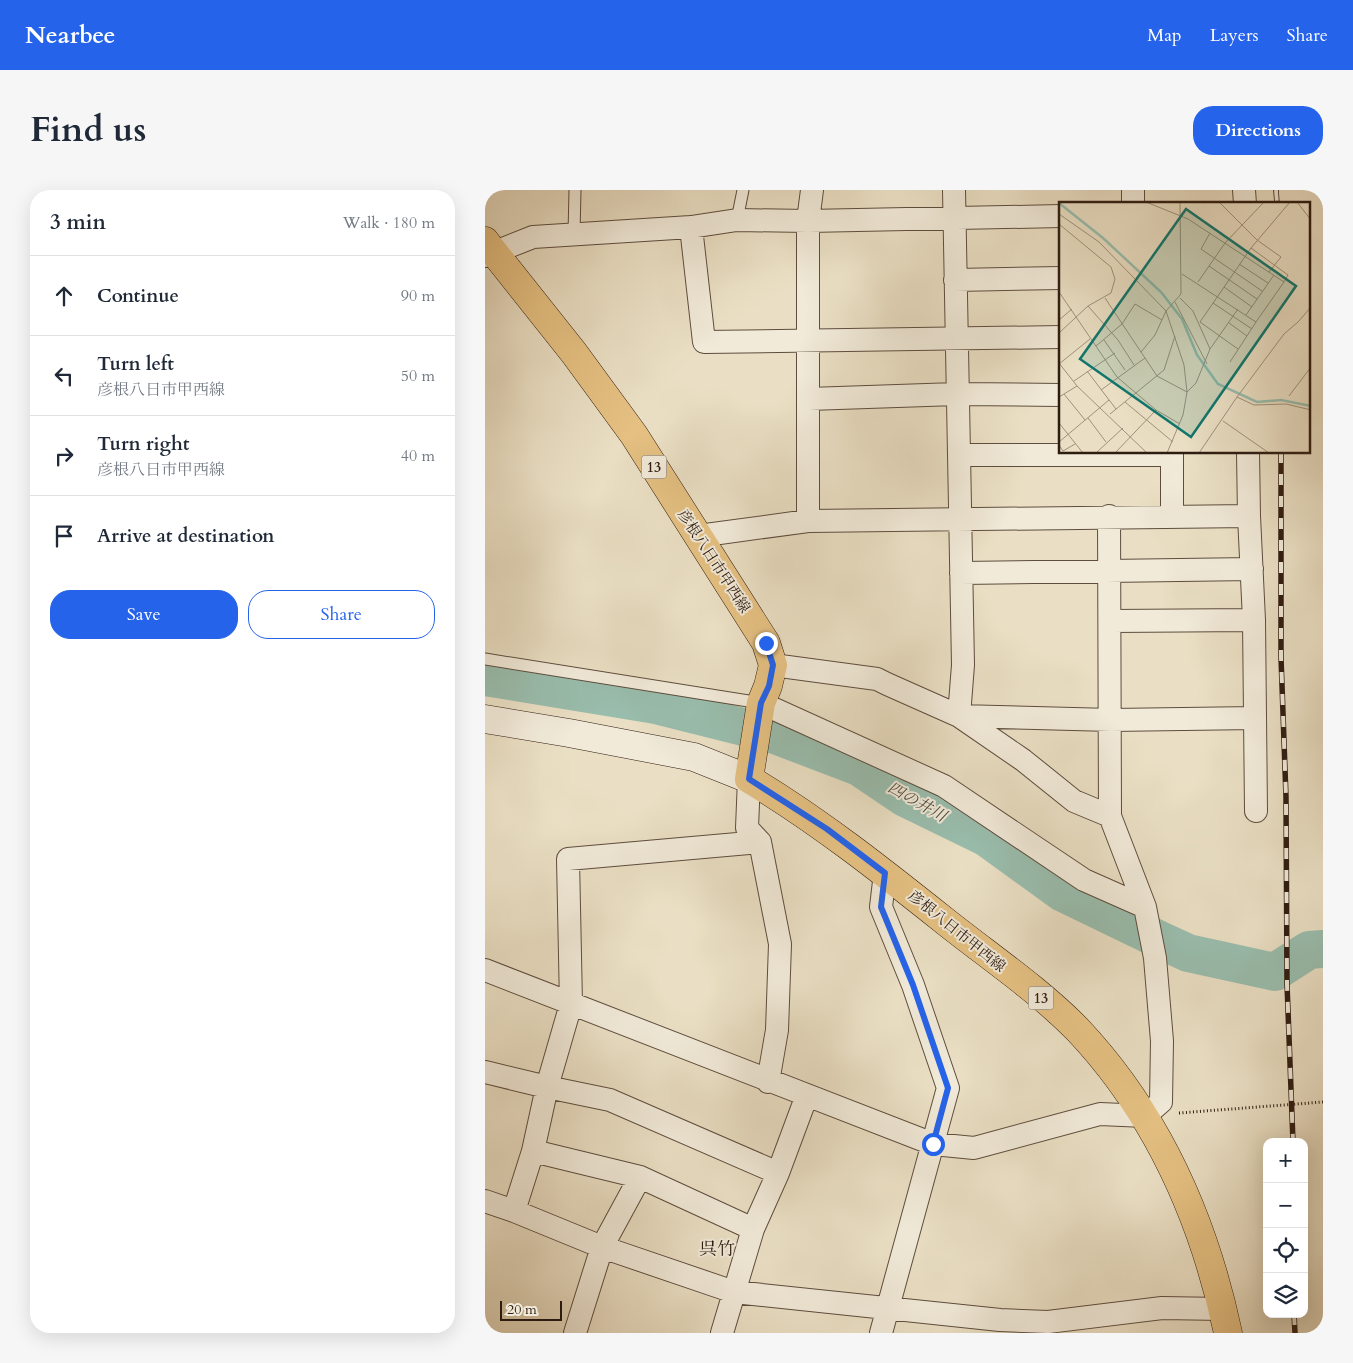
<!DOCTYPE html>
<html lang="en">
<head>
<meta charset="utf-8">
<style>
  :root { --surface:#fff; --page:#f6f6f7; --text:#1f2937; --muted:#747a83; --line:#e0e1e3; --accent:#2563eb }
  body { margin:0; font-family:Cardo,"Noto Serif JP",serif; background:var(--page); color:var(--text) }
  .controls { position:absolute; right:15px; bottom:15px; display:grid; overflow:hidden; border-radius:10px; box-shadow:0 5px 20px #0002 }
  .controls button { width:45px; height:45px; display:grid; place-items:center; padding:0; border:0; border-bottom:1px solid var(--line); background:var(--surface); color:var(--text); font:25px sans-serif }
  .scale { position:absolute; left:15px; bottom:12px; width:62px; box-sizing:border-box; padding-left:5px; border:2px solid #2f1c11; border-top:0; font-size:14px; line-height:18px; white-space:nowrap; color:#2f1c11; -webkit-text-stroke:4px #f1ead9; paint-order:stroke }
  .stop { position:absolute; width:15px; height:15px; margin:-11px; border:4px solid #2563eb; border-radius:50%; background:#fff }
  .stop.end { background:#2563eb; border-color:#fff; box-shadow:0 1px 5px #0008 }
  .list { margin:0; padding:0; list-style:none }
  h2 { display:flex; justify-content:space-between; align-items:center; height:65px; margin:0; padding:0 20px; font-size:21px }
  h2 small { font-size:16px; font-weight:400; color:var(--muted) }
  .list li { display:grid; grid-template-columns:32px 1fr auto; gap:15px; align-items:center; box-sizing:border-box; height:80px; padding:0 20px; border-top:1px solid var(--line) }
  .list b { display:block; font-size:19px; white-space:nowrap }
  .list p { margin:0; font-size:16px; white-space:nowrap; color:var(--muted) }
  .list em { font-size:16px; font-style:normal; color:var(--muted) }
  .actions { display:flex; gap:10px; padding:15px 20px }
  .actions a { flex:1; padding:11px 0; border:1px solid var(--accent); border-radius:20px; text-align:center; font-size:18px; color:var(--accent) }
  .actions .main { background:var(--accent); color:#fff }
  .icon { flex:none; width:28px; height:28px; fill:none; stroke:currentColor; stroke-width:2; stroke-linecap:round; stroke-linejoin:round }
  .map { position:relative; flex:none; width:838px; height:1143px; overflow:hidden; border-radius:20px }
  header { display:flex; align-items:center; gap:30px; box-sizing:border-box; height:70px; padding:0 25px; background:var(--accent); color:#fff }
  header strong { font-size:24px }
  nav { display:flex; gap:28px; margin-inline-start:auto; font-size:18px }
  .intro { display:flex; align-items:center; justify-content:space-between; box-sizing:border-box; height:120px; padding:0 30px }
  h1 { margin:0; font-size:35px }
  .button { padding:12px 22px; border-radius:20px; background:var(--accent); color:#fff; font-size:18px; font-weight:700 }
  main { display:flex; gap:30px; padding:0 30px }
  aside { flex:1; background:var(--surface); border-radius:20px; box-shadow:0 5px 20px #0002 }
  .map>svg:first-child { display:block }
</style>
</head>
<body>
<header>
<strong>Nearbee</strong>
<nav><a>Map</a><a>Layers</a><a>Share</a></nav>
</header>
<div class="intro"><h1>Find us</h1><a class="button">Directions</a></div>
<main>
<aside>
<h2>3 min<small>Walk · 180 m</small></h2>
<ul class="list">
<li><svg class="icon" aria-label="ahead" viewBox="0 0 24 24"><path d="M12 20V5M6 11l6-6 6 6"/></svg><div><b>Continue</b></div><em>90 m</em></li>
<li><svg class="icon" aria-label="left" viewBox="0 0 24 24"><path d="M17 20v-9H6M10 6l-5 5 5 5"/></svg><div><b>Turn left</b><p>彦根八日市甲西線</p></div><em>50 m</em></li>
<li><svg class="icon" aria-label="right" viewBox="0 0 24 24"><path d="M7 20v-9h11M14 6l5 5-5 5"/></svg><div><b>Turn right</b><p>彦根八日市甲西線</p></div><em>40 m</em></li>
<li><svg class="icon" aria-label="arrive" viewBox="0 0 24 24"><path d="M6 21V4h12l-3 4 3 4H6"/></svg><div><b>Arrive at destination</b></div></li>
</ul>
<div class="actions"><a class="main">Save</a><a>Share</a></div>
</aside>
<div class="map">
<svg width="838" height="1143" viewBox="0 0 838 1143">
  <rect width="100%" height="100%" fill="#eadfc4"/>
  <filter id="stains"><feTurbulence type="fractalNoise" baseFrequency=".004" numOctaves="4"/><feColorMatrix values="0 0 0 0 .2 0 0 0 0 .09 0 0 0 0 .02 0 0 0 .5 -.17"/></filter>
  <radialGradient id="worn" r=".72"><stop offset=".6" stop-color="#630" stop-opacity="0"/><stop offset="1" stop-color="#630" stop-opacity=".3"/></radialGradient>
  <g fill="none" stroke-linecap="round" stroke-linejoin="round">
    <path stroke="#99bdad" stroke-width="38" d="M0 487 171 515 290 545 374 577 420 608 502 648 578 703 675 750 703 763 790 782 824 760 838 759"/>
    <defs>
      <path id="lane" d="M252 30 258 0
        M89 44 90 0
        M0 469 276 513"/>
      <path id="street" d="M469 0 478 475 474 526 626 530 770 528
        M759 0 760 14
        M648 14V0
        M206 37 219 152 576 147
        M0 66 48 47 206 37 252 30 323 31 576 26
        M470 90 576 88
        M324 209 471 204 576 205
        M687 262V326
        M474 265H687
        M764 326 769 430 771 621
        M323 331V31L327 0
        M213 346 323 331 764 326 763 262
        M476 383 767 379
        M626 431 769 430
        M288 475 392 489 402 494 474 526 538 570 589 611 625 626
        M276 513 459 596 599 690 660 717
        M264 589 262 638 275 652 295 754 292 840 283 892
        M0 780 448 954 489 958 615 924 660 926 676 912 677 851 670 768 660 717 625 626 624 326
        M0 882 62 897 125 910 293 983
        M48 961 155 987 268 1039
        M0 1011 29 1021 117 1057 249 1102 515 1130 563 1132 677 1118 738 1119
        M29 1021 48 961 62 897 86 814 83 669 275 652
        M90 1143 117 1057 155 987
        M237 1143 268 1039 293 983 322 905
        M396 1143 463 898 428 795 396 717 400 683"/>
      <path id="secondary" d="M0 529 84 543 209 567 264 589"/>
      <path id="primary" d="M0 51 89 163 149 245 281 453 288 475 283 496 276 513 264 589C334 631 397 681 461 732 505 767 554 800 593 840 673 925 719 1030 743 1143"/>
    </defs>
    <use href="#lane" stroke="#5e4d3e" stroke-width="13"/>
    <use href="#street" stroke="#5e4d3e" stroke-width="24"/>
    <use href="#secondary" stroke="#2f1c11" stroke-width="29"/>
    <use href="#primary" stroke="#2f1c11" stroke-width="29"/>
    <path stroke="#2f1c11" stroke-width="3" stroke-dasharray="1 2.5" stroke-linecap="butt" d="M694 923 838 912"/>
    <use href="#lane" stroke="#f1ead9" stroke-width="11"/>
    <use href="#street" stroke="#f1ead9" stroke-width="22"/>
    <use href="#secondary" stroke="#f1ead9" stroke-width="28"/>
    <use href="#primary" stroke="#e5c082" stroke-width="28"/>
    <defs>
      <path id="rail" d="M791 0 792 14
        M796 262V467L801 607 802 794 808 952
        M809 1124 810 1143"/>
    </defs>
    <use href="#rail" stroke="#2f1c11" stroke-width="5.5"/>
    <use href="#rail" stroke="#f1ead9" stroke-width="4" stroke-dasharray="11" stroke-linecap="butt"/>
  </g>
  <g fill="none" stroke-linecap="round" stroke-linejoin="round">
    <path stroke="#2563eb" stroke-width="6" d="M281 453 288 475 284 496 276 513 264 589 342 639 400 683 396 717 428 795 463 898 448 954"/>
  </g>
  <g text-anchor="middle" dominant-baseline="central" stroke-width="4" stroke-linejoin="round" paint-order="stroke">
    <g fill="#f1ead9" stroke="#695a4d" stroke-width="1">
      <rect x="156.5" y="265.5" width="25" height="23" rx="4"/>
      <rect x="543.5" y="796.5" width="25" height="23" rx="4"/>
    </g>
    <g font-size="14" font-weight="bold" fill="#2f1c11">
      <text x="169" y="277">13</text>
      <text x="556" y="808">13</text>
    </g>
    <g font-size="15" fill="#2f1c11" stroke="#f1ead9">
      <text transform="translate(229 371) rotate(57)">彦根八日市甲西線</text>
      <text transform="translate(472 741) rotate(39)">彦根八日市甲西線</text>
    </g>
    <g font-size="16" font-style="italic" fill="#4f4c40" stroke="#f1ead9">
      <text transform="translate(432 612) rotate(29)">四の井川</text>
    </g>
    <g font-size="18" fill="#2f1c11" stroke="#f1ead9">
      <text x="232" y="1059">呉竹</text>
    </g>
  </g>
  <g transform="translate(574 12)">
    <rect width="251" height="251" fill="#eadfc4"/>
    <path fill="none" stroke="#99bdad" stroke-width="2.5" d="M0 1 44 36 102 90 123 117 138 153 159 182 198 200 222 198 252 204"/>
    <path fill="none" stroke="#9f917c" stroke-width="1" d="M87 0 129 17 225 80 197 120 123 72M160 0 198 38 222 55 210 70M238 0 252 18M0 12 40 40 107 109 96 133 82 150M0 22 52 65 56 77 52 91 29 104 0 131M151 31 142 47 203 89M192 46 229 73 225 80M180 62 209 81M150 64 198 97M139 80 166 41 205 0M165 85 193 105M0 90 58 175 97 208 121 222M46 96 98 174 128 190 137 181 151 147 179 107M121 96 134 109 151 147M116 100 148 162M154 101 193 127M29 104 59 138 75 163M187 113 215 73M0 118 13 107M170 121 188 134M45 138 66 168M37 144 63 122 76 102 103 118M179 147 141 120 192 46 231 0M171 160 197 120M0 161 18 184 88 251M0 162 31 137M28 169 57 207M15 179 56 151M42 188 86 156M5 192 26 218M230 194 252 165M0 195 18 184M178 195 225 132 239 120 252 105M66 200 114 240M51 212 105 168 116 134M29 216 47 240M164 219 210 251M0 221 24 251M0 240 50 198M0 243 4 249 16 242M37 251 64 226M56 251 97 208M108 251 124 213 128 190 125 163 107 109 122 92 121 0M140 251 178 195 195 203 227 202 252 208"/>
    <path fill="#0f766e" fill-opacity="0.15" stroke="#0f766e" stroke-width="2.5" d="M127 7 237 84 132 235 21 157Z"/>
    <rect width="251" height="251" fill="none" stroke="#2f1c11" stroke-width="2.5"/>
  </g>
  <rect width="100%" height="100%" filter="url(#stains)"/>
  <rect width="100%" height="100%" fill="url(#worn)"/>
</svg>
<div class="controls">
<button>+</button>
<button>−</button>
<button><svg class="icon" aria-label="locate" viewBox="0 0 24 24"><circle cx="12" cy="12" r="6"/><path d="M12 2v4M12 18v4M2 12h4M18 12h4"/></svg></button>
<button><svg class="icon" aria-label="layers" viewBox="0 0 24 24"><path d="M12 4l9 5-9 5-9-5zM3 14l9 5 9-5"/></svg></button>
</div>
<div class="scale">20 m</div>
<div class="stop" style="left:448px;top:954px"></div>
<div class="stop end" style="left:281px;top:453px"></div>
</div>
</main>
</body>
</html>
